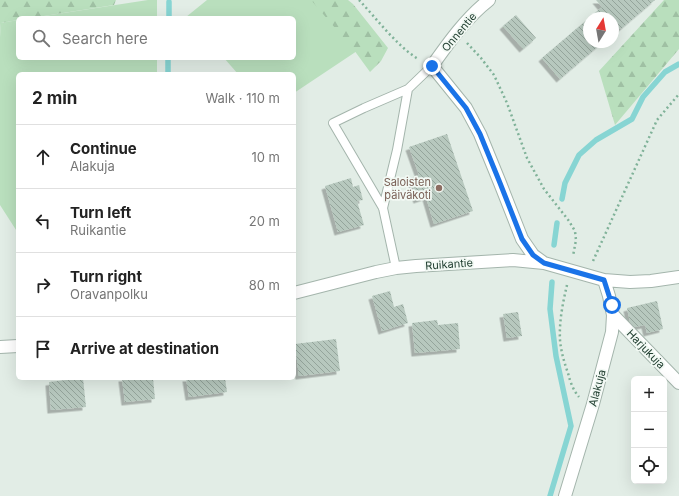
<!DOCTYPE html>
<html lang="en">
<head>
<meta charset="utf-8">
<style>
  :root { --surface:#fff; --page:#f2f2f2; --text:#222; --muted:#767676; --line:#e0e0e0 }
  body { margin:0; font-family:Inter,sans-serif; background:var(--page); color:var(--text) }
  .controls { position:absolute; right:12px; bottom:12px; display:grid; overflow:hidden; border-radius:6px; box-shadow:0 4px 16px #0002 }
  .controls button { width:36px; height:36px; display:grid; place-items:center; padding:0; border:0; border-bottom:1px solid var(--line); background:var(--surface); color:var(--text); font:20px sans-serif }
  .compass { position:absolute; left:583px; top:12px; width:36px; height:36px; border-radius:50%; background:var(--surface); box-shadow:0 4px 16px #0002; rotate:11deg }
  .stop { position:absolute; width:12px; height:12px; margin:-9px; border:3px solid #1a73e8; border-radius:50%; background:#fff }
  .stop.end { background:#1a73e8; border-color:#fff; box-shadow:0 1px 4px #0008 }
  .list { margin:0; padding:0; list-style:none }
  h2 { display:flex; justify-content:space-between; align-items:center; height:52px; margin:0; padding:0 16px; font-size:17px }
  h2 small { font-size:13px; font-weight:400; color:var(--muted) }
  .list li { display:grid; grid-template-columns:26px 1fr auto; gap:12px; align-items:center; box-sizing:border-box; height:64px; padding:0 16px; border-top:1px solid var(--line) }
  .list b { display:block; font-size:15px; white-space:nowrap }
  .list p { margin:0; font-size:13px; white-space:nowrap; color:var(--muted) }
  .list em { font-size:13px; font-style:normal; color:var(--muted) }
  .icon { flex:none; width:22px; height:22px; fill:none; stroke:currentColor; stroke-width:2; stroke-linecap:round; stroke-linejoin:round }
  .map { position:relative; flex:none; width:679px; height:496px; overflow:hidden }
  .search { position:absolute; background:var(--surface); box-shadow:0 4px 16px #0002; left:16px; top:16px; width:280px; height:44px; display:flex; align-items:center; gap:10px; box-sizing:border-box; padding:0 14px; border-radius:6px; color:var(--muted); font-size:15px }
  .panel { position:absolute; background:var(--surface); box-shadow:0 4px 16px #0002; left:16px; top:72px; width:280px; height:308px; border-radius:6px }
  .map>svg:first-child { display:block }
</style>
</head>
<body>
<div class="map">
<svg width="679" height="496" viewBox="0 0 679 496">
  <defs>
    <pattern id="forest-firs" width="22" height="20" patternUnits="userSpaceOnUse"><rect width="22" height="20" fill="#b9dfbd"/><path d="M5 1l3.5 6h-7zM16 11l3.5 6h-7z" fill="#9fc0a3"/></pattern>
    <pattern id="building-back-hatch" width="6" height="6" patternUnits="userSpaceOnUse"><rect width="6" height="6" fill="#b7c8be"/><path d="M-1 5l2 2M0 0l6 6M5-1l2 2" fill="none" stroke="#94a49b"/></pattern>
    <filter id="shadow"><feDropShadow dx="-3.5" dy="3.5" stdDeviation="0" flood-color="#0004"/></filter>
  </defs>
  <rect width="100%" height="100%" fill="#e2ede6"/>
  <path fill="#b9dfbd" d="M148 0H157V18H31Z
    M207 0H329L369 43 294 93V74H238L224 58H294V18L186 17Z
    M18 20V58H157V74H18V233L0 205V37L1 23Z"/>
  <path fill="url(#forest-firs)" d="M0 0H116L114 5 31 18H18V20L1 23 0 37Z
    M311 0H348L353 4 388 48 381 61 370 72 354 50Z
    M664 0H679V49L615 125 599 71Z"/>
  <g fill="none" stroke-linecap="round" stroke-linejoin="round">
    <path stroke="#87d5d3" stroke-width="5.5" d="M169 18V2
      M168 74V58
      M562 199 565 183 579 155 596 140 632 119 643 97 665 72 679 64
      M554 245 557 223
      M550 496 571 426 556 356 550 309 552 282"/>
  </g>
  <path fill="url(#building-back-hatch)" filter="url(#shadow)" d="M596 0H655L621 29 620 28 613 34V18H589L602 7Z
    M516 15 536 38 523 49 503 26Z
    M589 18V42H603L560 79 542 58Z
    M447 134 473 211 434 224 426 197 417 200 410 178 419 175 409 147Z
    M351 178 353 187 359 185 363 200 357 201 364 225 338 232 325 186Z
    M390 291 394 307 403 304 408 323 382 331 372 296Z
    M657 301 663 329 647 333 645 325 635 327 630 322 627 308Z
    M518 312 522 336 507 338 503 314Z
    M437 320 438 325 458 323 460 349 415 353 412 323Z
    M336 339 340 371 299 376 295 344Z
    M83 378 86 407 51 410 49 382Z
    M122 378H153L155 399 125 402Z
    M186 378H225L227 392 189 397Z"/>
  <g fill="none" stroke-linecap="round" stroke-linejoin="round">
    <defs>
      <path id="service" d="M383 208 397 150 408 89
        M396 268 383 208 333 123 364 108 408 89 432 66"/>
      <path id="minor" d="M489 0C466 18 449 42 432 66L466 108 480 134 500 183 522 239 533 255 544 263
        M294 293 376 272 396 268 416 266 513 260 544 263 604 280 630 282 651 281 679 277
        M613 315 679 383
        M0 347 18 346
        M565 496 593 404 612 332 613 315 609 296 604 280"/>
    </defs>
    <use href="#service" stroke="#a4b5ac" stroke-width="10"/>
    <use href="#minor" stroke="#a4b5ac" stroke-width="14"/>
    <path stroke="#80b299" stroke-width="2.5" stroke-dasharray="2 3" stroke-linecap="butt" d="M359 0C377 19 396 45 418 59
      M467 43 481 58 494 75 507 103 527 158 544 189 569 221 575 231 576 240 573 256
      M593 261 657 120 679 94
      M567 285C563 302 559 321 560 340 561 351 564 362 568 373 570 381 573 390 579 397"/>
    <use href="#service" stroke="#fff" stroke-width="8"/>
    <use href="#minor" stroke="#fff" stroke-width="12"/>
  </g>
  <g fill="none" stroke-linecap="round" stroke-linejoin="round">
    <path stroke="#1a73e8" stroke-width="5" d="M432 66 466 108 480 134 500 183 522 239 533 255 544 263 604 280 612 305"/>
  </g>
  <circle fill="#8d6e63" stroke="#f2f9f4" stroke-width="1.5" cx="439" cy="188" r="4"/>
  <g text-anchor="middle" dominant-baseline="central" stroke-width="3.5" stroke-linejoin="round" paint-order="stroke">
    <g font-size="11" fill="#213f31" stroke="#f2f9f4">
      <text transform="translate(459 32) rotate(-50)">Onnentie</text>
      <text transform="translate(449 264) rotate(-4)">Ruikantie</text>
      <text transform="translate(646 349) rotate(46)">Harjukuja</text>
      <text transform="translate(597 388) rotate(-75)">Alakuja</text>
    </g>
    <g font-size="11" fill="#785e54" stroke="#f2f9f4" text-anchor="end">
      <text x="431" y="182">Saloisten<tspan x="431" dy="13">päiväkoti</tspan></text>
    </g>
  </g>
</svg>
<div class="controls">
<button>+</button>
<button>−</button>
<button><svg class="icon" aria-label="locate" viewBox="0 0 24 24"><circle cx="12" cy="12" r="6"/><path d="M12 2v4M12 18v4M2 12h4M18 12h4"/></svg></button>
</div>
<svg class="compass" viewBox="-18 -18 36 36"><path d="M0-13l5 13h-10z" fill="#e53935"/><path d="M0 13l5-13h-10z" fill="#767676"/></svg>
<div class="stop" style="left:612px;top:305px"></div>
<div class="stop end" style="left:432px;top:66px"></div>
<div class="search"><svg class="icon" aria-label="search" viewBox="0 0 24 24"><circle cx="10" cy="10" r="6"/><path d="M15 15l6 6"/></svg>Search here</div>
<section class="panel">
<h2>2 min<small>Walk · 110 m</small></h2>
<ul class="list">
<li><svg class="icon" aria-label="ahead" viewBox="0 0 24 24"><path d="M12 20V5M6 11l6-6 6 6"/></svg><div><b>Continue</b><p>Alakuja</p></div><em>10 m</em></li>
<li><svg class="icon" aria-label="left" viewBox="0 0 24 24"><path d="M17 20v-9H6M10 6l-5 5 5 5"/></svg><div><b>Turn left</b><p>Ruikantie</p></div><em>20 m</em></li>
<li><svg class="icon" aria-label="right" viewBox="0 0 24 24"><path d="M7 20v-9h11M14 6l5 5-5 5"/></svg><div><b>Turn right</b><p>Oravanpolku</p></div><em>80 m</em></li>
<li><svg class="icon" aria-label="arrive" viewBox="0 0 24 24"><path d="M6 21V4h12l-3 4 3 4H6"/></svg><div><b>Arrive at destination</b></div></li>
</ul>
</section>
</div>
</body>
</html>
